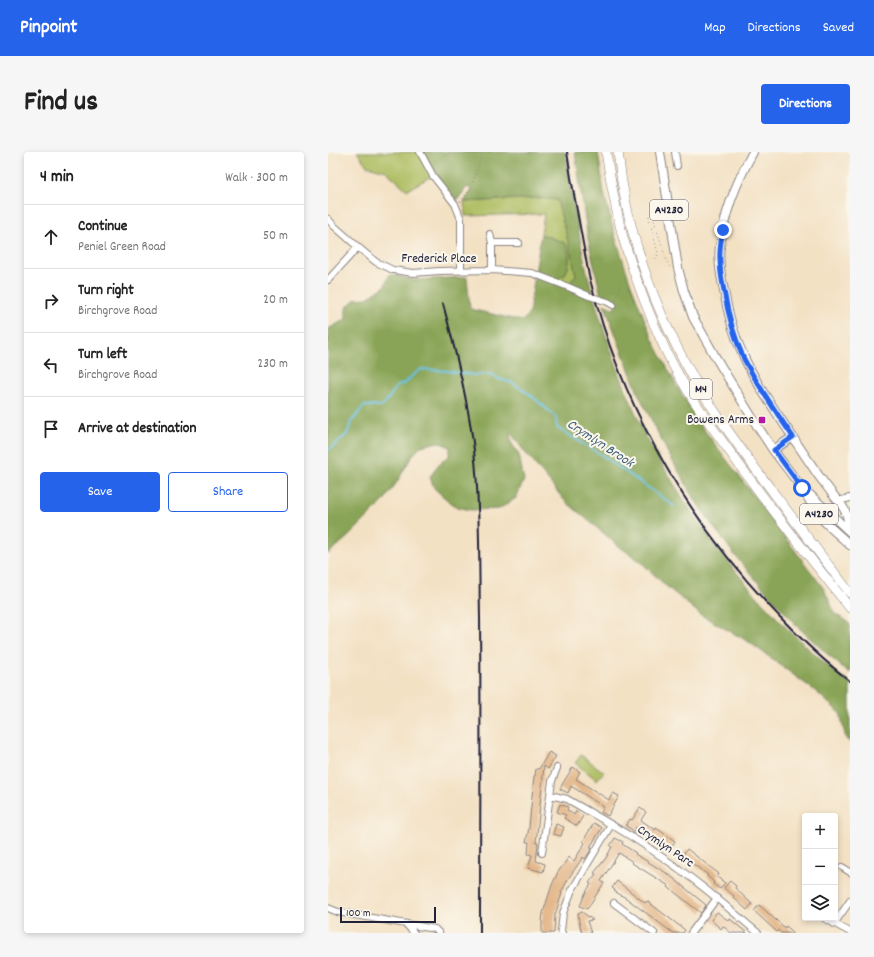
<!DOCTYPE html>
<html lang="en">
<head>
<meta charset="utf-8">
<style>
  :root { --surface:#fff; --page:#f6f6f6; --text:#222; --muted:#767676; --line:#e0e0e0; --accent:#2563eb }
  body { margin:0; font-family:Dekko,sans-serif; background:var(--page); color:var(--text) }
  .controls { position:absolute; right:12px; bottom:12px; display:grid; overflow:hidden; border-radius:4px; box-shadow:0 2px 6px #0003 }
  .controls button { width:36px; height:36px; display:grid; place-items:center; padding:0; border:0; border-bottom:1px solid var(--line); background:var(--surface); color:var(--text); font:20px sans-serif }
  .scale { position:absolute; left:12px; bottom:10px; width:96px; box-sizing:border-box; padding-left:4px; border:2px solid #22223b; border-top:0; font-size:11px; line-height:14px; white-space:nowrap; color:#22223b; -webkit-text-stroke:3px #fbf7ec; paint-order:stroke }
  .stop { position:absolute; width:12px; height:12px; margin:-9px; border:3px solid #2563eb; border-radius:50%; background:#fff }
  .stop.end { background:#2563eb; border-color:#fff; box-shadow:0 1px 4px #0008 }
  .list { margin:0; padding:0; list-style:none }
  h2 { display:flex; justify-content:space-between; align-items:center; height:52px; margin:0; padding:0 16px; font-size:17px }
  h2 small { font-size:13px; font-weight:400; color:var(--muted) }
  .list li { display:grid; grid-template-columns:26px 1fr auto; gap:12px; align-items:center; box-sizing:border-box; height:64px; padding:0 16px; border-top:1px solid var(--line) }
  .list b { display:block; font-size:15px; white-space:nowrap }
  .list p { margin:0; font-size:13px; white-space:nowrap; color:var(--muted) }
  .list em { font-size:13px; font-style:normal; color:var(--muted) }
  .actions { display:flex; gap:8px; padding:12px 16px }
  .actions a { flex:1; padding:9px 0; border:1px solid var(--accent); border-radius:4px; text-align:center; font-size:14px; color:var(--accent) }
  .actions .main { background:var(--accent); color:#fff }
  .icon { flex:none; width:22px; height:22px; fill:none; stroke:currentColor; stroke-width:2; stroke-linecap:round; stroke-linejoin:round }
  .map { position:relative; flex:none; width:522px; height:781px; overflow:hidden; border-radius:4px }
  header { display:flex; align-items:center; gap:24px; box-sizing:border-box; height:56px; padding:0 20px; background:var(--accent); color:#fff }
  header strong { font-size:19px }
  nav { display:flex; gap:22px; margin-inline-start:auto; font-size:14px }
  .intro { display:flex; align-items:center; justify-content:space-between; box-sizing:border-box; height:96px; padding:0 24px }
  h1 { margin:0; font-size:28px }
  .button { padding:10px 18px; border-radius:4px; background:var(--accent); color:#fff; font-size:14px; font-weight:700 }
  main { display:flex; gap:24px; padding:0 24px }
  aside { flex:1; background:var(--surface); border-radius:4px; box-shadow:0 2px 6px #0003 }
  .map>svg:first-child { display:block }
</style>
</head>
<body>
<header>
<strong>Pinpoint</strong>
<nav><a>Map</a><a>Directions</a><a>Saved</a></nav>
</header>
<div class="intro"><h1>Find us</h1><a class="button">Directions</a></div>
<main>
<aside>
<h2>4 min<small>Walk · 300 m</small></h2>
<ul class="list">
<li><svg class="icon" aria-label="ahead" viewBox="0 0 24 24"><path d="M12 20V5M6 11l6-6 6 6"/></svg><div><b>Continue</b><p>Peniel Green Road</p></div><em>50 m</em></li>
<li><svg class="icon" aria-label="right" viewBox="0 0 24 24"><path d="M7 20v-9h11M14 6l5 5-5 5"/></svg><div><b>Turn right</b><p>Birchgrove Road</p></div><em>20 m</em></li>
<li><svg class="icon" aria-label="left" viewBox="0 0 24 24"><path d="M17 20v-9H6M10 6l-5 5 5 5"/></svg><div><b>Turn left</b><p>Birchgrove Road</p></div><em>230 m</em></li>
<li><svg class="icon" aria-label="arrive" viewBox="0 0 24 24"><path d="M6 21V4h12l-3 4 3 4H6"/></svg><div><b>Arrive at destination</b></div></li>
</ul>
<div class="actions"><a class="main">Save</a><a>Share</a></div>
</aside>
<div class="map">
<svg width="522" height="781" viewBox="0 0 522 781">
  <rect width="100%" height="100%" fill="#fbf7ec"/>
  <filter id="ink" filterUnits="userSpaceOnUse"><feTurbulence type="fractalNoise" baseFrequency=".025" numOctaves="2"/><feDisplacementMap in="SourceGraphic" scale="8" xChannelSelector="R" yChannelSelector="G"/><feConvolveMatrix kernelMatrix="1 2 1 2 8 2 1 2 1" color-interpolation-filters="sRGB"/></filter>
  <filter id="wash" filterUnits="userSpaceOnUse"><feTurbulence type="fractalNoise" baseFrequency=".012" numOctaves="4" result="noise"/><feDisplacementMap in="SourceGraphic" scale="16" xChannelSelector="R" yChannelSelector="G"/><feGaussianBlur stdDeviation="0.9" result="paint"/><feColorMatrix in="noise" values="0 0 0 0 0 0 0 0 0 0 0 0 0 0 0 0 0 1.4 0 .05"/><feComposite in="paint" operator="in"/></filter>
  <g filter="url(#wash)">
    <rect width="100%" height="100%" fill="#f3e1c4"/>
    <path fill="#acbc5f" stroke="#676f4d" d="M29 0H91L104 24 79 38 58 19 39 14Z
      M211 46 229 48 241 93 248 123 241 132 229 127 233 122 236 124C244 111 241 104 237 91L213 82 216 62 137 64 136 50Z
      M253 603 276 620 269 628 247 611Z"/>
    <path fill="#89a456" stroke="#566348" d="M91 0H237C242 29 246 57 252 86 254 97 256 109 259 120 273 174 292 227 315 278 323 296 336 315 346 332 393 409 452 477 522 532V590L518 587 512 561 486 538 421 490 373 463 338 434 313 410 292 395 237 349 196 299 182 280 183 290 191 303 196 328 188 346 171 357 143 358 129 355 117 346 106 336 102 325 110 313 121 304 122 295 110 290 93 294 84 304 69 330 55 350 21 384 0 402V177L18 167V156L27 147 39 146 56 135 62 122 86 128 139 125 142 157 194 169 201 162 213 82 237 91C243 101 242 114 236 124L233 123 230 127 241 132 248 123 241 93 229 48 211 46 136 50 144 38 139 35 130 47 121 46Z
      M247 0H270L276 41 287 84 303 133 324 186 347 231 374 275 496 437 507 462 519 469 522 473V521L508 510 471 476 435 436 409 406 388 378 372 356 340 301 310 241 276 152 286 157 289 151 273 144 260 87Z"/>
    <g fill="none" stroke-linecap="round" stroke-linejoin="round">
      <path stroke="#66c3e4" stroke-width="2" d="M0 298 8 292 19 282 23 270 36 254H55L69 234 77 231 84 224 93 217 119 219 146 223 163 222 171 227 185 231 204 244 228 265 229 276 272 302 342 351 346 354"/>
    </g>
    <g id="blocks">
      <path fill="#e3b688" d="M221 600 228 604 220 617 216 614 208 691H210L208 709 217 712 215 720 200 716 204 703 200 702 201 690H198L201 676 206 624H207L208 617H211Z
        M245 615 252 620 248 627 281 648 285 641 291 644 280 664 273 660 276 655 243 634 240 641 232 637 235 631Z
        M232 652 240 655 239 658 246 663 248 659 255 664 249 674 236 666 238 663 229 660Z
        M312 656 318 660 313 668 327 678 328 676 347 689 343 696 321 682 320 683 308 675 306 679 298 674 302 667 304 668Z
        M266 671 274 676 262 695 264 696 257 707 255 705 240 727 233 741H234L227 763 226 781H214V769L215 761 224 733 230 720 241 705 246 709 257 691 255 689Z
        M228 672 236 675 233 684 225 682Z
        M287 686 295 690 294 692 308 701 307 702 340 722 378 753 373 761 340 735 341 734 304 711 305 710 291 701 273 729 276 731 259 757 252 754 257 742 263 732 261 731 268 722 266 721 278 706 284 695 282 694Z
        M359 697 391 722 389 725 397 731 392 737 385 732 386 730 379 724 380 723 354 704Z
        M289 729 317 751 319 749 349 772 357 778 355 781H345L298 746 286 739 287 738 284 736Z
        M402 729 408 734 407 736 424 752 419 758 405 745 406 744 396 736Z
        M431 753 457 776 458 774 466 781H453L450 778 449 780 426 759Z
        M254 760 265 768 259 769 263 781H254L251 770 250 761Z
        M389 760 401 769 402 767 419 781H403L395 774 393 777 383 768Z"/>
    </g>
  </g>
  <g filter="url(#ink)">
    <use href="#blocks" fill-opacity="0" stroke="#8a8280" stroke-width="1"/>
    <g fill="none" stroke-linecap="round" stroke-linejoin="round">
      <defs>
        <path id="minor" d="M92 0 105 24 127 52 133 67V119
          M347 0 349 14
          M0 67 5 73 30 95 48 110 65 118 85 121 111 119 164 118 204 121 238 134 261 144 280 150 285 153
          M162 82 164 91V118
          M164 91H191
          M0 128 30 95
          M510 349 522 346
          M222 643 239 647C270 665 302 682 331 703 366 726 398 754 430 781
          M214 701 224 629 229 616
          M514 715 522 720
          M286 751 326 781
          M0 756 10 760 107 777 111 781
          M496 766 522 780
          M78 772 86 781
          M506 772 522 749
          M234 781 233 779 235 761 244 738 283 673
          M363 781 389 746"/>
        <path id="major" d="M332 0 350 116 356 139 365 165 388 206 428 272 445 298 474 336 486 356 496 369 503 376 522 393
          M425 0C409 29 396 61 392 94 390 109 393 124 396 139 400 162 406 184 416 205 421 217 429 229 435 240 450 263 465 286 480 308 487 319 495 330 503 340 507 346 513 351 516 357 520 363 520 370 522 377
          M445 298 465 285
          M481 342 522 380"/>
        <path id="highway" d="M278 0C283 31 288 62 297 92 308 129 322 165 338 199 356 237 381 271 405 304 442 356 482 406 522 456
          M290 0C298 79 326 156 365 225 390 267 419 306 448 344 473 377 497 409 522 441"/>
      </defs>
      <use href="#minor" stroke="#8a8280" stroke-width="8"/>
      <use href="#major" stroke="#8a8280" stroke-width="10"/>
      <use href="#highway" stroke="#8a8280" stroke-width="10"/>
      <path stroke="#8a8280" stroke-width="1" stroke-dasharray="1 3" stroke-linecap="butt" d="M132 50 142 38 155 0
        M327 107 329 105 330 101 321 66V63L324 62 339 110 342 115
        M288 147 293 131"/>
      <use href="#minor" stroke="#fff" stroke-width="6"/>
      <use href="#major" stroke="#fff" stroke-width="8"/>
      <use href="#highway" stroke="#fff" stroke-width="9"/>
      <path stroke="#22223b" stroke-width="2" d="M239 0 243 26 261 124 266 142
        M268 150C301 268 367 378 453 466 474 488 497 510 522 529
        M115 152C128 200 140 249 146 298 152 354 151 410 152 466 153 571 152 676 152 781"/>
    </g>
  </g>
  <g fill="none" stroke-linecap="round" stroke-linejoin="round" filter="url(#ink)">
    <path stroke="#2563eb" stroke-width="5" d="M395 78C393 88 391 98 392 109 392 119 394 129 396 139 400 162 406 185 416 207 430 234 448 260 465 285L446 298 474 336"/>
  </g>
  <rect fill="#b5179e" stroke="#fbf7ec" stroke-width="1.5" x="430" y="264" width="8" height="8" rx="2"/>
  <g text-anchor="middle" dominant-baseline="central" stroke-width="4" stroke-linejoin="round" paint-order="stroke">
    <g fill="#fbf7ec" stroke="#636270" stroke-width="1">
      <rect x="322" y="48" width="38" height="20" rx="3"/>
      <rect x="362" y="227" width="22" height="20" rx="3"/>
      <rect x="472" y="352" width="38" height="20" rx="3"/>
    </g>
    <g font-size="12" font-weight="bold" fill="#22223b">
      <text x="341" y="58">A4230</text>
      <text x="373" y="237">M4</text>
      <text x="491" y="362">A4230</text>
    </g>
    <g font-size="13" fill="#22223b" stroke="#fbf7ec">
      <text x="111" y="107">Frederick Place</text>
      <text transform="translate(337 695) rotate(34)">Crymlyn Parc</text>
    </g>
    <g font-size="13" fill="#22223b" stroke="#fbf7ec" text-anchor="end">
      <text x="426" y="268">Bowens Arms</text>
    </g>
    <g font-size="14" font-style="italic" fill="#3a5a76" stroke="#fbf7ec">
      <text transform="translate(272 292) rotate(33)">Crymlyn Brook</text>
    </g>
  </g>
</svg>
<div class="controls">
<button>+</button>
<button>−</button>
<button><svg class="icon" aria-label="layers" viewBox="0 0 24 24"><path d="M12 4l9 5-9 5-9-5zM3 14l9 5 9-5"/></svg></button>
</div>
<div class="scale">100 m</div>
<div class="stop" style="left:474px;top:336px"></div>
<div class="stop end" style="left:395px;top:78px"></div>
</div>
</main>
</body>
</html>
